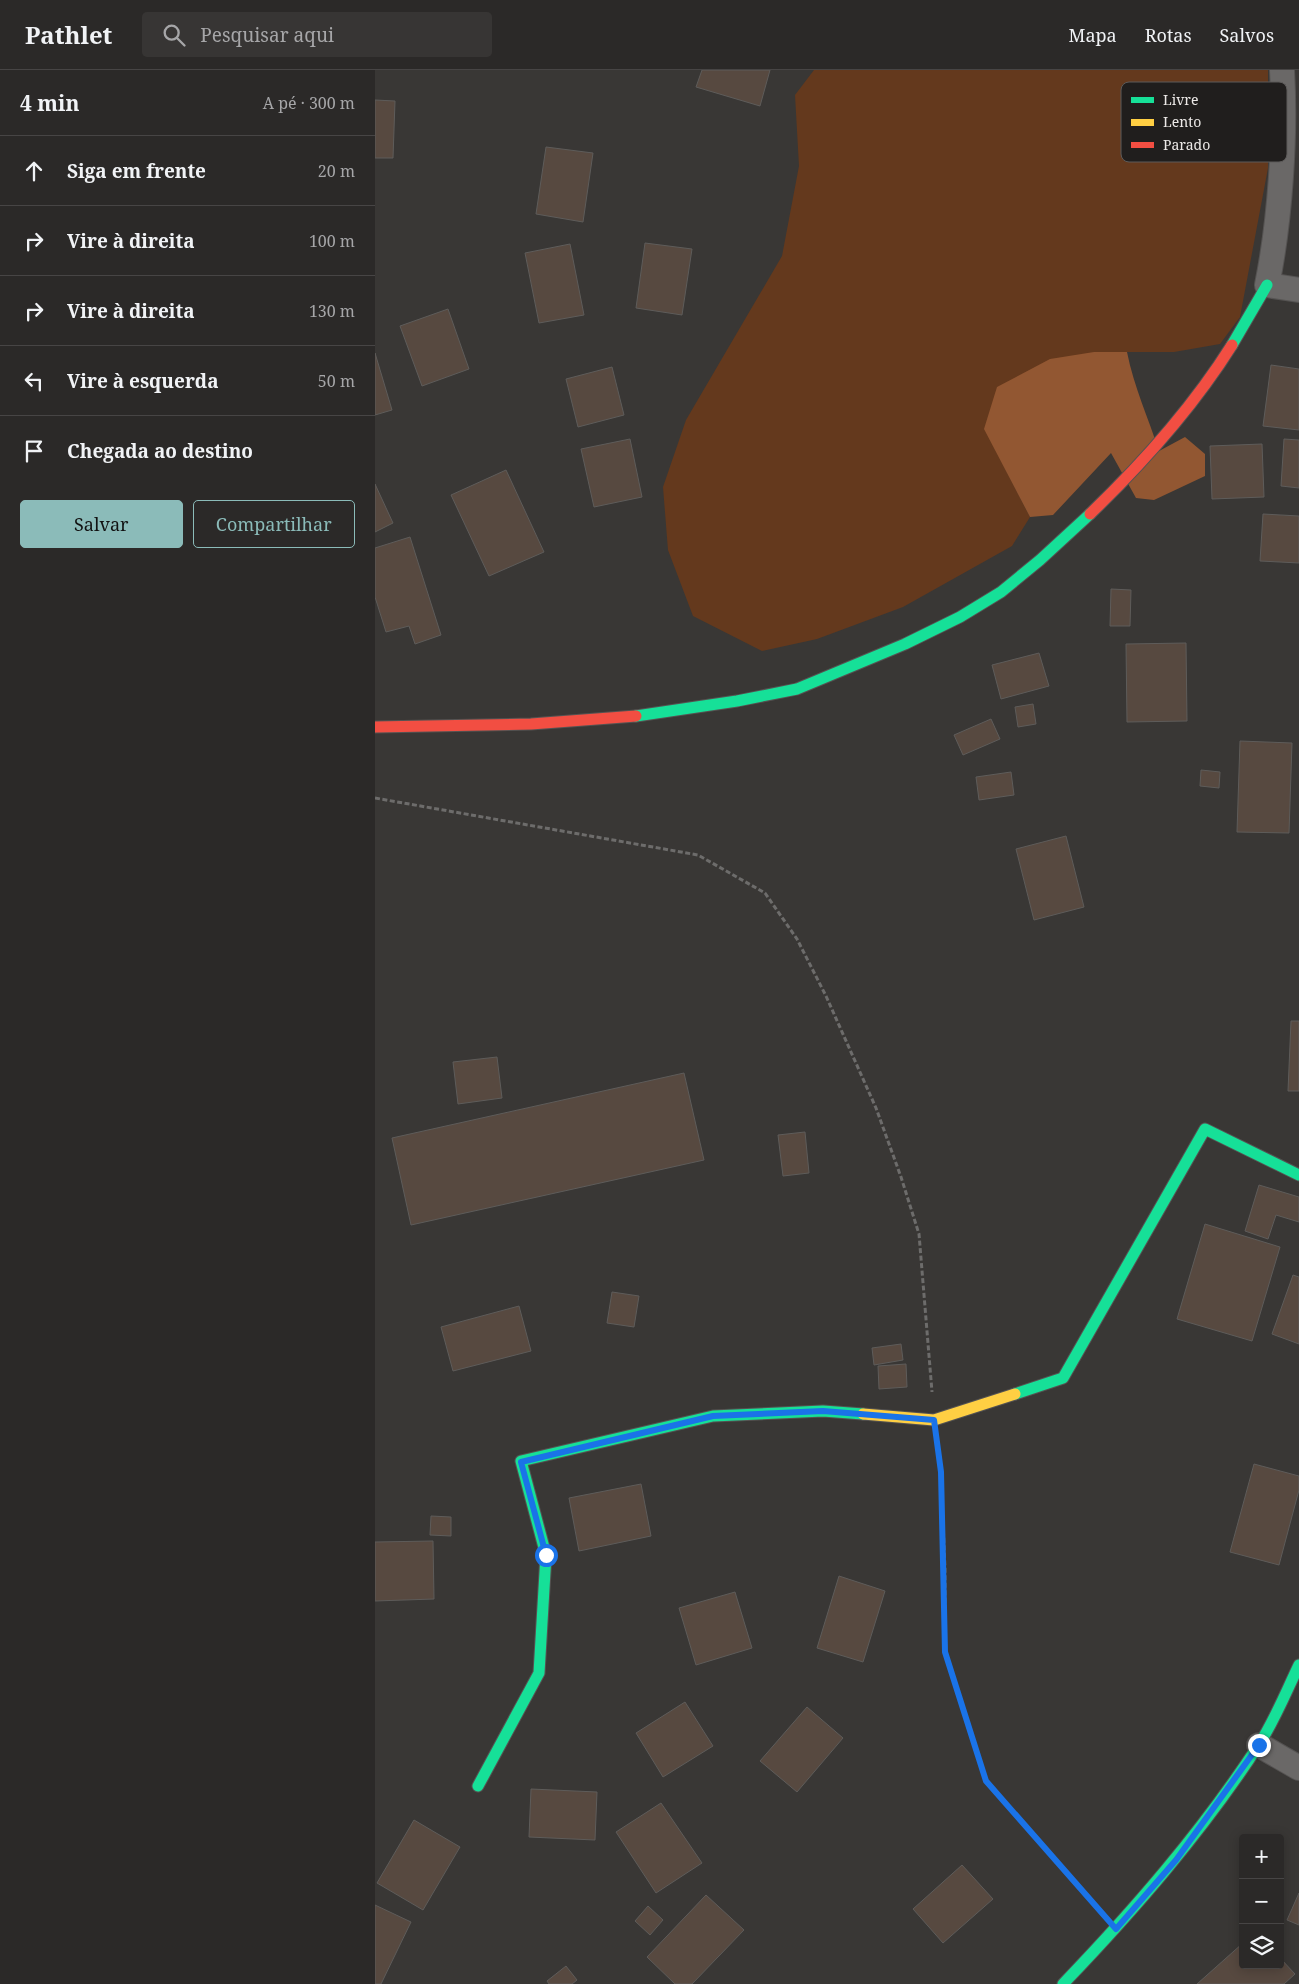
<!DOCTYPE html>
<html lang="pt">
<head>
<meta charset="utf-8">
<style>
  :root { --surface:#2b2928; --page:#373534; --text:#f1f3f6; --muted:#a6a6a8; --line:#474545; --accent:#8bbbb9 }
  body { margin:0; font-family:"Noto Serif",serif; background:var(--page); color:var(--text) }
  .controls { position:absolute; right:15px; bottom:15px; display:grid; overflow:hidden; border-radius:5px; box-shadow:0 2px 12px #0003 }
  .controls button { width:45px; height:45px; display:grid; place-items:center; padding:0; border:0; border-bottom:1px solid var(--line); background:var(--surface); color:var(--text); font:25px sans-serif }
  .stop { position:absolute; width:15px; height:15px; margin:-11px; border:4px solid #1a73e8; border-radius:50%; background:#fff }
  .stop.end { background:#1a73e8; border-color:#fff; box-shadow:0 1px 5px #0008 }
  .list { margin:0; padding:0; list-style:none }
  h2 { display:flex; justify-content:space-between; align-items:center; height:65px; margin:0; padding:0 20px; font-size:21px }
  h2 small { font-size:16px; font-weight:400; color:var(--muted) }
  .list li { display:grid; grid-template-columns:32px 1fr auto; gap:15px; align-items:center; box-sizing:border-box; height:70px; padding:0 20px; border-top:1px solid var(--line) }
  .list b { display:block; font-size:19px; white-space:nowrap }
  .list em { font-size:16px; font-style:normal; color:var(--muted) }
  .actions { display:flex; gap:10px; padding:15px 20px }
  .actions a { flex:1; padding:11px 0; border:1px solid var(--accent); border-radius:5px; text-align:center; font-size:18px; color:var(--accent) }
  .actions .main { background:var(--accent); color:#111 }
  .icon { flex:none; width:28px; height:28px; fill:none; stroke:currentColor; stroke-width:2; stroke-linecap:round; stroke-linejoin:round }
  .map { position:relative; flex:none; width:924px; height:1914px; overflow:hidden }
  header { display:flex; align-items:center; gap:30px; box-sizing:border-box; height:70px; padding:0 25px; background:var(--surface); border-bottom:1px solid var(--line) }
  header strong { font-size:24px }
  nav { display:flex; gap:28px; margin-inline-start:auto; font-size:18px }
  .search { width:350px; height:45px; background:var(--page); display:flex; align-items:center; gap:12px; box-sizing:border-box; padding:0 18px; border-radius:5px; color:var(--muted); font-size:19px }
  main { display:flex }
  aside { flex:1; background:var(--surface) }
  .map>svg:first-child { display:block }
</style>
</head>
<body>
<header>
<strong>Pathlet</strong>
<div class="search"><svg class="icon" aria-label="search" viewBox="0 0 24 24"><circle cx="10" cy="10" r="6"/><path d="M15 15l6 6"/></svg>Pesquisar aqui</div>
<nav><a>Mapa</a><a>Rotas</a><a>Salvos</a></nav>
</header>
<main>
<aside>
<h2>4 min<small>A pé · 300 m</small></h2>
<ul class="list">
<li><svg class="icon" aria-label="ahead" viewBox="0 0 24 24"><path d="M12 20V5M6 11l6-6 6 6"/></svg><div><b>Siga em frente</b></div><em>20 m</em></li>
<li><svg class="icon" aria-label="right" viewBox="0 0 24 24"><path d="M7 20v-9h11M14 6l5 5-5 5"/></svg><div><b>Vire à direita</b></div><em>100 m</em></li>
<li><svg class="icon" aria-label="right" viewBox="0 0 24 24"><path d="M7 20v-9h11M14 6l5 5-5 5"/></svg><div><b>Vire à direita</b></div><em>130 m</em></li>
<li><svg class="icon" aria-label="left" viewBox="0 0 24 24"><path d="M17 20v-9H6M10 6l-5 5 5 5"/></svg><div><b>Vire à esquerda</b></div><em>50 m</em></li>
<li><svg class="icon" aria-label="arrive" viewBox="0 0 24 24"><path d="M6 21V4h12l-3 4 3 4H6"/></svg><div><b>Chegada ao destino</b></div></li>
</ul>
<div class="actions"><a class="main">Salvar</a><a>Compartilhar</a></div>
</aside>
<div class="map">
<svg width="924" height="1914" viewBox="0 0 924 1914">
  <rect width="100%" height="100%" fill="#393735"/>
  <path fill="#64391d" d="M439 0H893V98L865 247 845 274 799 282H719L610 359 655 447 637 476 528 537 442 569 387 581 318 546 293 480 288 417 311 350 407 186 424 96 420 25Z"/>
  <path fill="#925732" d="M719 282H752C759 317 773 347 784 381L810 367 830 384V406L779 430 761 428 736 383 678 445 655 447 609 359 622 317 675 289Z"/>
  <path fill="#574940" stroke="#5e5c5a" d="M327 0H395L385 36 321 17Z
    M0 30 20 31 18 88H0Z
    M171 77 218 83 208 152 161 144Z
    M270 173 317 179 307 245 261 238Z
    M195 174 209 245 164 253 150 183Z
    M73 239 94 299 47 316 25 256Z
    M0 283 17 340 0 345Z
    M896 295 924 299V360L888 356Z
    M237 297 249 345 203 357 191 309Z
    M255 369 267 427 219 437 206 379Z
    M909 369 924 370V418L906 416Z
    M887 374 889 427 837 429 835 376Z
    M131 400 169 482 114 506 76 425Z
    M0 414 18 453 0 462Z
    M888 444 924 446V493L885 491Z
    M35 467 66 565 40 574 34 556 11 562 0 527V478Z
    M736 519 756 520 755 556H735Z
    M811 573 812 651 752 652 751 574Z
    M664 583 674 616 626 629 617 595Z
    M658 634 661 654 643 657 640 637Z
    M616 649 625 669 588 685 579 665Z
    M865 671 917 673 914 763 862 762Z
    M826 700 845 702 844 718 825 716Z
    M636 702 639 725 604 730 601 707Z
    M691 766 709 837 659 850 641 779Z
    M916 951H924V1021H913Z
    M122 987 127 1028 83 1034 78 992Z
    M309 1003 329 1090 36 1155 17 1068Z
    M430 1062 434 1103 408 1106 403 1065Z
    M884 1115 924 1127V1152L901 1145 893 1169 870 1161Z
    M830 1154 905 1177 877 1271 802 1249Z
    M918 1205 924 1207V1274L897 1264Z
    M237 1222 264 1226 259 1257 232 1253Z
    M144 1236 156 1281 78 1301 66 1257Z
    M526 1274 528 1290 499 1295 497 1278Z
    M531 1294 532 1317 504 1319 503 1296Z
    M879 1394 924 1406V1420L904 1495 855 1482Z
    M266 1414 276 1466 204 1481 194 1428Z
    M56 1446 76 1447V1466L55 1465Z
    M58 1471 59 1529 0 1531V1472Z
    M464 1506 510 1521 488 1592 442 1578Z
    M360 1522 377 1578 321 1595 304 1538Z
    M310 1632 338 1676 288 1707 261 1663Z
    M432 1637 468 1668 422 1722 385 1691Z
    M156 1719 222 1722 220 1770 154 1767Z
    M286 1733 327 1793 281 1823 241 1762Z
    M39 1750 85 1777 48 1840 2 1813Z
    M587 1795 618 1829 568 1873 538 1839Z
    M924 1823V1855L912 1850Z
    M331 1825 369 1860 317 1914H300L272 1887Z
    M0 1835 36 1852 6 1914H0Z
    M273 1836 288 1850 275 1865 260 1851Z
    M868 1873V1895H905V1888L920 1904 909 1914H822Z
    M191 1896 202 1910 197 1914H174L172 1911Z"/>
  <g fill="none" stroke-linecap="round" stroke-linejoin="round">
    <defs>
      <path id="street" d="M907 0C911 66 905 151 892 215L924 220
        M884 1675 924 1698"/>
      <path id="fast" d="M857 275 892 215
        M261 646 362 631 422 619 530 574 585 547 626 522 665 490 715 444
        M640 1324 688 1308 830 1059 924 1105
        M103 1716 164 1603 171 1485 146 1391 338 1346 448 1341 488 1344
        M688 1914C759 1840 826 1763 883 1676 899 1652 911 1622 924 1595"/>
      <path id="slow" d="M488 1344 559 1350 640 1324"/>
      <path id="jam" d="M715 444C768 393 818 337 857 275
        M0 657 156 654 261 646"/>
    </defs>
    <use href="#street" stroke="#555352" stroke-width="26"/>
    <use href="#fast" stroke="#555352" stroke-width="13"/>
    <use href="#slow" stroke="#555352" stroke-width="13"/>
    <use href="#jam" stroke="#555352" stroke-width="13"/>
    <path stroke="#6d6c6b" stroke-width="3" stroke-dasharray="5 2.5" stroke-linecap="butt" d="M0 728 323 785 390 823 422 869 451 926 501 1038 526 1107 544 1164 557 1322
      M563 1378 566 1403 570 1499V1582L611 1711 722 1838"/>
    <use href="#street" stroke="#6a6867" stroke-width="24"/>
    <use href="#fast" stroke="#16e098" stroke-width="11"/>
    <use href="#slow" stroke="#ffcf43" stroke-width="11"/>
    <use href="#jam" stroke="#f24e42" stroke-width="11"/>
  </g>
  <g fill="none" stroke-linecap="round" stroke-linejoin="round">
    <path stroke="#1a73e8" stroke-width="6" d="M171 1485 146 1392 338 1346 448 1341 559 1350 566 1402 570 1582 611 1711 741 1859 801 1790 884 1675"/>
  </g>
  <rect x="746" y="12" width="166" height="80" rx="8" fill="#201e1d" stroke="#5d5b5a" stroke-width="1"/>
  <rect x="756" y="27" width="23" height="6" fill="#16e098"/>
  <rect x="756" y="49" width="23" height="7" fill="#ffcf43"/>
  <rect x="756" y="72" width="23" height="6" fill="#f24e42"/>
  <g font-size="14" fill="#ece9e7">
    <text x="788" y="35">Livre</text>
    <text x="788" y="57">Lento</text>
    <text x="788" y="80">Parado</text>
  </g>
</svg>
<div class="controls">
<button>+</button>
<button>−</button>
<button><svg class="icon" aria-label="layers" viewBox="0 0 24 24"><path d="M12 4l9 5-9 5-9-5zM3 14l9 5 9-5"/></svg></button>
</div>
<div class="stop" style="left:171px;top:1485px"></div>
<div class="stop end" style="left:884px;top:1675px"></div>
</div>
</main>
</body>
</html>
